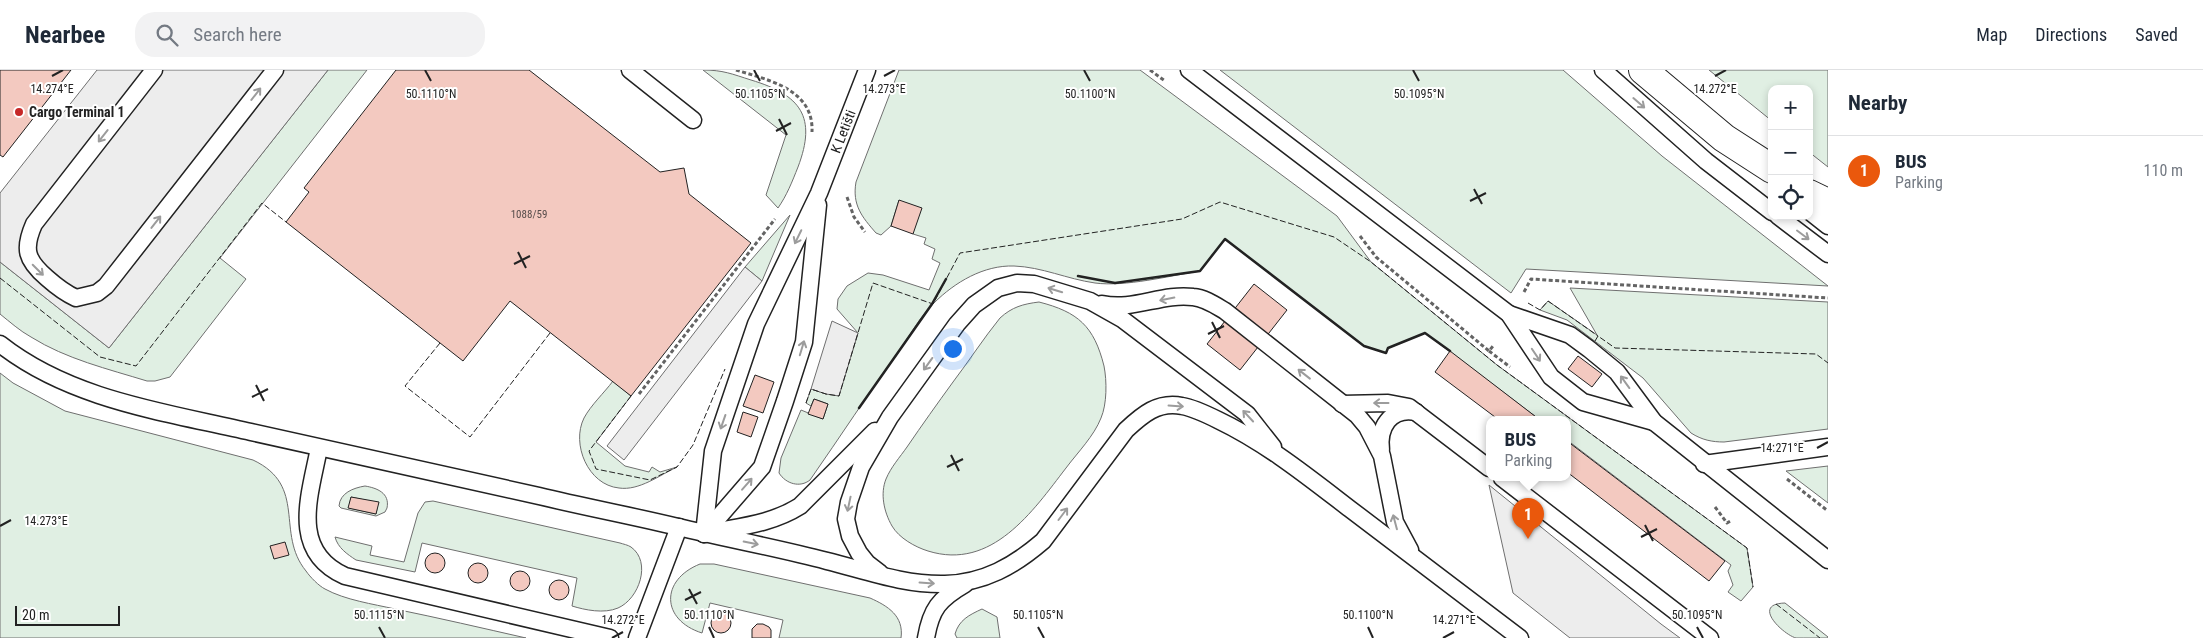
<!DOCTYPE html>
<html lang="en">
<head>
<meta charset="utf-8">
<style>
  :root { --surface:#fff; --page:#f2f2f3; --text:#1f2937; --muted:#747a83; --line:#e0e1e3; --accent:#ea580c }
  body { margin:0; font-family:"Roboto Condensed",sans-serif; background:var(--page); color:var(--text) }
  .controls { position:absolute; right:15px; top:15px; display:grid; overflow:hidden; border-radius:10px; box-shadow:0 2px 8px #0003 }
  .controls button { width:45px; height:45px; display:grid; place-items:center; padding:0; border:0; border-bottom:1px solid var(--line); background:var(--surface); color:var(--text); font:25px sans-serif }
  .scale { position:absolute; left:15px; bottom:12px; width:105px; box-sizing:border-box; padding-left:5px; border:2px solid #222; border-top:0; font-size:14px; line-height:18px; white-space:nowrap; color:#222; -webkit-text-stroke:4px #fff; paint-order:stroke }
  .you { position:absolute; left:952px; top:278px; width:18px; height:18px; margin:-12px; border:4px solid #fff; border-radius:50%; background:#1a73e8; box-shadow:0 0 0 8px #1a73e833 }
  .badge { display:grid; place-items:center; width:32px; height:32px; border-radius:50%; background:var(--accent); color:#fff; font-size:16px; font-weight:700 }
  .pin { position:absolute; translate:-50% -41px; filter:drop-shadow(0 1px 2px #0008) }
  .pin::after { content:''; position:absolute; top:26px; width:18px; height:15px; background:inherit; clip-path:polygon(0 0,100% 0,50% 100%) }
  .popup { position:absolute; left:1486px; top:346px; width:85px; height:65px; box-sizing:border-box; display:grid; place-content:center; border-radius:10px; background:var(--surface); filter:drop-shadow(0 1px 4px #0005); font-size:16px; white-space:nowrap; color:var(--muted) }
  .popup b { font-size:19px; color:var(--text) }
  .popup::after { content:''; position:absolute; left:50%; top:100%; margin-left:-10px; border:10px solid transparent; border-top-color:var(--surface) }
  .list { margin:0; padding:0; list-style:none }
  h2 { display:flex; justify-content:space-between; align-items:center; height:65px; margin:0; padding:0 20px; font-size:21px }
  h2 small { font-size:16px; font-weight:400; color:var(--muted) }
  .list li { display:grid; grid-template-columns:32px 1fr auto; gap:15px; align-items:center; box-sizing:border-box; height:70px; padding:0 20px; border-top:1px solid var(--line) }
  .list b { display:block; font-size:19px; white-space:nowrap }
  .list p { margin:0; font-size:16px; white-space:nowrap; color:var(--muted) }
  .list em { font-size:16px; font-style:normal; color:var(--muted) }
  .icon { flex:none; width:28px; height:28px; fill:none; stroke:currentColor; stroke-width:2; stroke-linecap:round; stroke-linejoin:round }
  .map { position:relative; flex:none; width:1828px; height:568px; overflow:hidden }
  header { display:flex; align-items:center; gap:30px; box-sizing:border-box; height:70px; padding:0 25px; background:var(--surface); border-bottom:1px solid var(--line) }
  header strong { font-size:24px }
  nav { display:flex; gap:28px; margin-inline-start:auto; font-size:18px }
  .search { width:350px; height:45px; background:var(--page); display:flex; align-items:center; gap:12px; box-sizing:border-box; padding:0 18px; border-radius:20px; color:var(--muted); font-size:19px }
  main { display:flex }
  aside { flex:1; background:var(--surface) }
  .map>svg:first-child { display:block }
</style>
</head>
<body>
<header>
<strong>Nearbee</strong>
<div class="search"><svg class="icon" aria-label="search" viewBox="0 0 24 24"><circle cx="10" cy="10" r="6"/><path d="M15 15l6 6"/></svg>Search here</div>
<nav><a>Map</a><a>Directions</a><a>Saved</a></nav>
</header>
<main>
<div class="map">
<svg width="1828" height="568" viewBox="0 0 1828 568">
  <rect width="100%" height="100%" fill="#fff"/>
  <path fill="#e0efe3" stroke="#6f6f6f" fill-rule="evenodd" d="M328 0H367L220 188 246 209 170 307 155 311H147C108 299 66 289 31 267 20 261 10 252 0 244V192L109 278Z
    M703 0C723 0 732 4 751 10 801 25 817 47 798 97 792 112 787 125 778 138L766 125 786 65Z
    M899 0H1140L1337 146 1371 192 1497 295 1747 478 1753 517 1741 531 1728 522 1733 515 1728 501 1731 495 1567 370V350H1540L1425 263 1388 278 1386 283 1364 276 1225 169 1200 201C1169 206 1125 217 1095 213 1067 209 1042 197 1014 196 984 195 955 212 934 233 920 246 910 266 898 282 868 324 840 367 810 410 800 418 786 414 779 403L781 388 801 340 823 349 828 334 814 329 811 336 806 333 811 319 826 324 839 325 858 263 837 239 838 229 847 216 868 203 883 205 929 220 940 193 932 189 935 179 924 174 926 168 913 164 899 130 891 156 881 165 876 163C862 147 852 135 856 112Z
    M1220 0H1563L1662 86 1828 216 1526 199 1511 223Z
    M1709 0H1828V97L1809 82V19H1772V51Z
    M790 145 762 211 745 197Z
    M1570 218 1828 232V359L1724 372C1712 372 1702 370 1691 363L1643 308 1567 250 1540 240 1548 231 1597 265Z
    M1039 232C1078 242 1094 256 1104 296 1107 311 1107 334 1101 348 1094 366 1078 382 1066 398 1033 441 992 501 928 481 915 477 899 468 892 456 884 442 880 424 886 409 891 397 900 387 907 377 922 355 937 334 953 312 969 291 983 269 1000 248 1012 237 1023 234 1039 232Z
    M0 303 13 313 65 341 253 390C308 416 275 463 306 501 310 507 319 516 325 519 345 530 373 534 395 539 439 548 482 558 526 568H0Z
    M613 311 631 326 596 372 625 396 649 402 652 397 660 402 677 397C660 405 639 421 619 418 588 415 571 374 584 348 591 335 604 323 613 311Z
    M1828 396V433L1786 401Z
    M365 416C377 418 390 423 387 438L385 442 376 446 341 438 339 436C340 423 353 418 365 416ZM351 427 378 433 376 444 349 438Z
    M433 431 620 473C623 474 628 475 631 477 652 492 639 529 618 538 604 544 585 540 572 536L577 508 422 473 415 502 356 490C347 484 338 478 335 467L372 476 370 485 404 492 418 443 425 432Z
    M700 494H714L870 528C888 536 904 546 901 568H779L783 550 710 533 702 563C661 550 660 510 700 494Z
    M1785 533 1828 567V568C1818 568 1806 568 1796 568 1784 565 1750 534 1785 533Z
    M982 539 997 547 1000 568H957L955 564C959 550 969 545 982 539Z"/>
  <path fill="#ededed" stroke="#6f6f6f" d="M97 0H328L109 278 0 192V123Z
    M745 197 762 211 624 390 607 376Z
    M832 251 858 263 839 326 826 324 811 319Z
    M1489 415 1661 554 1680 568H1570L1513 523Z"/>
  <path fill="#f3c9c0" stroke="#222" d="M0 0H71L3 87 0 85Z
    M396 0H529L660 102 684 98 689 124 751 173 631 326 510 231 463 291 286 152 309 122 304 118Z
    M899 130 922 138 913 164 891 156Z
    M1254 214 1287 240 1240 300 1207 274Z
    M1450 281 1540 350H1499L1435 302Z
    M1578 286 1602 304 1592 317 1568 299Z
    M755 305 774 312 763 343 743 336Z
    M814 329 828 334 823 349 808 344Z
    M743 342 758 347 751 367 737 362Z
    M1567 371 1725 491 1709 511 1567 402Z
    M351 427 379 432 376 444 348 438Z
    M285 472 289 485 274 489 270 476Z
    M425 493a10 10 0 1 1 20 0a10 10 0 1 1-20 0Z
    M468 503a10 10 0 1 1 20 0a10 10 0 1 1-20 0Z
    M510 511a10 10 0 1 1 20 0a10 10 0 1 1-20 0Z
    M549 520a10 10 0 1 1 20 0a10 10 0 1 1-20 0Z
    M711 553a10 10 0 1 1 20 0a10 10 0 1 1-20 0Z
    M757 554H763L769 557 771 560V568H752V559Z"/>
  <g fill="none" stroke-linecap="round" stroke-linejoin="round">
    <defs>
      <g id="lane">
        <path d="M154 0 34 154C23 179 26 190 47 208 56 216 65 223 76 228L97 223 106 216 275 0"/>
        <path d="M630 0 693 50"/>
        <path d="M1189 0 1509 244 1551 307 1583 332 1654 352"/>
        <path d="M1603 0 1706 91 1772 142"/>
        <path d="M1809 141 1828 156"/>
        <path d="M1778 146 1828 184"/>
        <path d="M1102 234C1133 241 1162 223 1193 227 1205 228 1215 235 1225 241L1357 345 1367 357 1382 386 1395 452 1410 480"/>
        <path d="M1509 244 1570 265 1589 279 1617 302 1654 352 1828 490"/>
        <path d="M0 274C71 330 165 342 251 362 347 384 443 405 539 426 585 437 632 446 678 457 728 469 778 478 827 491 867 501 904 515 945 514 984 513 1014 496 1043 471L1126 360C1142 345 1158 331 1182 336 1194 338 1206 344 1218 350 1266 373 1307 406 1350 439 1407 482 1463 525 1520 568"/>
        <path d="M1342 334 1388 333 1409 337 1489 398"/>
        <path d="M319 378C310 425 289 481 345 506L610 568"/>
        <path d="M1381 380C1378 358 1390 337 1416 342"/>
        <path d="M1704 394 1828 377"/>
        <path d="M1502 408 1710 568"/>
        <path d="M713 462C744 456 773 453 800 436L875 361"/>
        <path id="s1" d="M704 464 713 381 756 254 819 123 867 0"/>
        <path d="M704 464 762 397 785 331 804 272 818 135"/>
        <path d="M880 503 867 493 859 483 850 466 846 449 849 432 861 397 890 347 957 254 974 235 998 218 1017 213 1034 214 1090 231 1122 249 1247 344 1273 377"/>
        <path d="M637 568 679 457"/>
        <path d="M926 568C931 539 939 529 965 514"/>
      </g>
      <path id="secondary" d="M1643 0 1724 68 1772 99
        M1809 124 1828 133"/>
    </defs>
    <use href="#lane" stroke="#222" stroke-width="19"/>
    <use href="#secondary" stroke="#222" stroke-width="30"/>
    <path stroke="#646464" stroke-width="3" stroke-dasharray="4 2.5" stroke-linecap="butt" d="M736 0C768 10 814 19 812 62
      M1150 0 1165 11
      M847 127 854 147 865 162
      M1360 166 1376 187 1489 281 1493 276
      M1524 222 1531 209 1828 228
      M1489 281 1510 297
      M639 324 775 149
      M1787 409 1828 441
      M1715 437 1727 453 1732 450"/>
    <use href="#lane" stroke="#fff" stroke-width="16"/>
    <use href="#secondary" stroke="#fff" stroke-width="28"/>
    <path stroke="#222" stroke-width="1" stroke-dasharray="6 2.5" stroke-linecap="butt" d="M0 208 100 287 136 296 262 133 286 152
      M1528 233 1540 240 1548 231 1598 266
      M1595 271 1598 266 1615 278 1816 284 1828 293
      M440 273 405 316 470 367 550 263
      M631 326 589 381 596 399 650 410 677 397 693 375 725 299
      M806 333 811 319 826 324 839 326 873 213 933 234 960 183 1182 149 1220 132 1334 167 1371 192 1497 295 1747 478 1753 517
      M1776 534 1820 568"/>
    <path stroke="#222" stroke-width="2.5" d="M1078 206 1115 213 1200 201 1225 169 1364 276 1386 283 1388 278 1425 263 1450 281
      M859 338 932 234 946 209"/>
  </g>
  <defs><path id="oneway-shaft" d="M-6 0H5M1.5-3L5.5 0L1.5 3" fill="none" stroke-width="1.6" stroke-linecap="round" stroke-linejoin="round" transform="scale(1.25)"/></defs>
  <g stroke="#9c9c9c">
    <use href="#oneway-shaft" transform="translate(256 24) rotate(-52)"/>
    <use href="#oneway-shaft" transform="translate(1639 33) rotate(41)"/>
    <use href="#oneway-shaft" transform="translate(103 66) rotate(128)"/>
    <use href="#oneway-shaft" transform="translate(156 152) rotate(-52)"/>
    <use href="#oneway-shaft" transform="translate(1803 165) rotate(37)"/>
    <use href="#oneway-shaft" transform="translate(798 167) rotate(116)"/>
    <use href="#oneway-shaft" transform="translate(38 200) rotate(45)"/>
    <use href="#oneway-shaft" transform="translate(1055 220) rotate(-163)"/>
    <use href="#oneway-shaft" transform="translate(1167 229) rotate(169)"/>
    <use href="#oneway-shaft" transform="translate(802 278) rotate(-73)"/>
    <use href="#oneway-shaft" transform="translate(1536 285) rotate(56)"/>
    <use href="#oneway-shaft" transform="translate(928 294) rotate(126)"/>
    <use href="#oneway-shaft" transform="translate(1304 304) rotate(-142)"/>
    <use href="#oneway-shaft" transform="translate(1625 312) rotate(-126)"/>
    <use href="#oneway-shaft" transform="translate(1381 333) rotate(180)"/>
    <use href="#oneway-shaft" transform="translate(1176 336) rotate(4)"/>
    <use href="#oneway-shaft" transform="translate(1248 346) rotate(-133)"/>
    <use href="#oneway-shaft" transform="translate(723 352) rotate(109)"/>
    <use href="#oneway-shaft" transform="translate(747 414) rotate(-49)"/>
    <use href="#oneway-shaft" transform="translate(849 434) rotate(102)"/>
    <use href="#oneway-shaft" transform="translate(1063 444) rotate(-53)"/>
    <use href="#oneway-shaft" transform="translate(1395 452) rotate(-105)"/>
    <use href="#oneway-shaft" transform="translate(751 473) rotate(11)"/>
    <use href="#oneway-shaft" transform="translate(927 513) rotate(4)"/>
  </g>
  <path fill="none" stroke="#222" stroke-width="2" d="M425 0 431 11M754 0 760 11M1084 0 1090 11M1413 0 1419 11M52 6 63 0M884 6 895 0M1715 6 1726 0M779 49 787 65M776 61 791 53M1474 119 1482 134M1470 131 1486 123M518 182 526 198M514 194 530 186M1212 252 1220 268M1208 264 1224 256M256 315 264 331M252 327 268 319M1817 378 1828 372M951 385 959 401M947 397 963 389M1645 455 1653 471M0 456 11 450M1641 467 1657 459M689 519 697 534M685 530 701 522M379 557 385 568M709 557 714 568M1038 557 1044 568M1368 557 1373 568M1697 557 1703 568M612 568 623 562M1443 568 1454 562"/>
  <circle fill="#c62828" stroke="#fff" stroke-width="2" cx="19" cy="42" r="5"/>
  <g text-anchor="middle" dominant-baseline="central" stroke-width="4" stroke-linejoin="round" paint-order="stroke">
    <g font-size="11" fill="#564c4a">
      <text x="529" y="144">1088/59</text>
    </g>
    <g font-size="14" font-weight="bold" fill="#222" stroke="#fff" text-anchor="start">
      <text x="29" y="42">Cargo Terminal 1</text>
    </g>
    <g font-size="14" fill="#222" stroke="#fff">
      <text stroke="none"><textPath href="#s1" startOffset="429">K Letišti</textPath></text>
    </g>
  </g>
  <g font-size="12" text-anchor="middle" fill="#222" stroke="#fff" stroke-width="4" stroke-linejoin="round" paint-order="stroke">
    <text x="52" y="23">14.274°E</text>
    <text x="884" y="23">14.273°E</text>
    <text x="1715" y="23">14.272°E</text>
    <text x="431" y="28">50.1110°N</text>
    <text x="760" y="28">50.1105°N</text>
    <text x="1090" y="28">50.1100°N</text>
    <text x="1419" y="28">50.1095°N</text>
    <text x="1782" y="382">14.271°E</text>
    <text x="46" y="455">14.273°E</text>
    <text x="379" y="549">50.1115°N</text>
    <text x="709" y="549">50.1110°N</text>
    <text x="1038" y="549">50.1105°N</text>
    <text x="1368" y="549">50.1100°N</text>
    <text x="1697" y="549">50.1095°N</text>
    <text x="623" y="554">14.272°E</text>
    <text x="1454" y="554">14.271°E</text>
  </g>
</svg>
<div class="controls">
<button>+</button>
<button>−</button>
<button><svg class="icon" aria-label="locate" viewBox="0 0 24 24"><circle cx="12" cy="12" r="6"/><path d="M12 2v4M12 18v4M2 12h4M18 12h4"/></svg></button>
</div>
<div class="scale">20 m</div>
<div class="you"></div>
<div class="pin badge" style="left:1528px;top:469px">1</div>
<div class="popup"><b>BUS</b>Parking</div>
</div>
<aside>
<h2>Nearby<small></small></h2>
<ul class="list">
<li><span class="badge">1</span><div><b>BUS</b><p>Parking</p></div><em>110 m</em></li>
</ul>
</aside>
</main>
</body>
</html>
